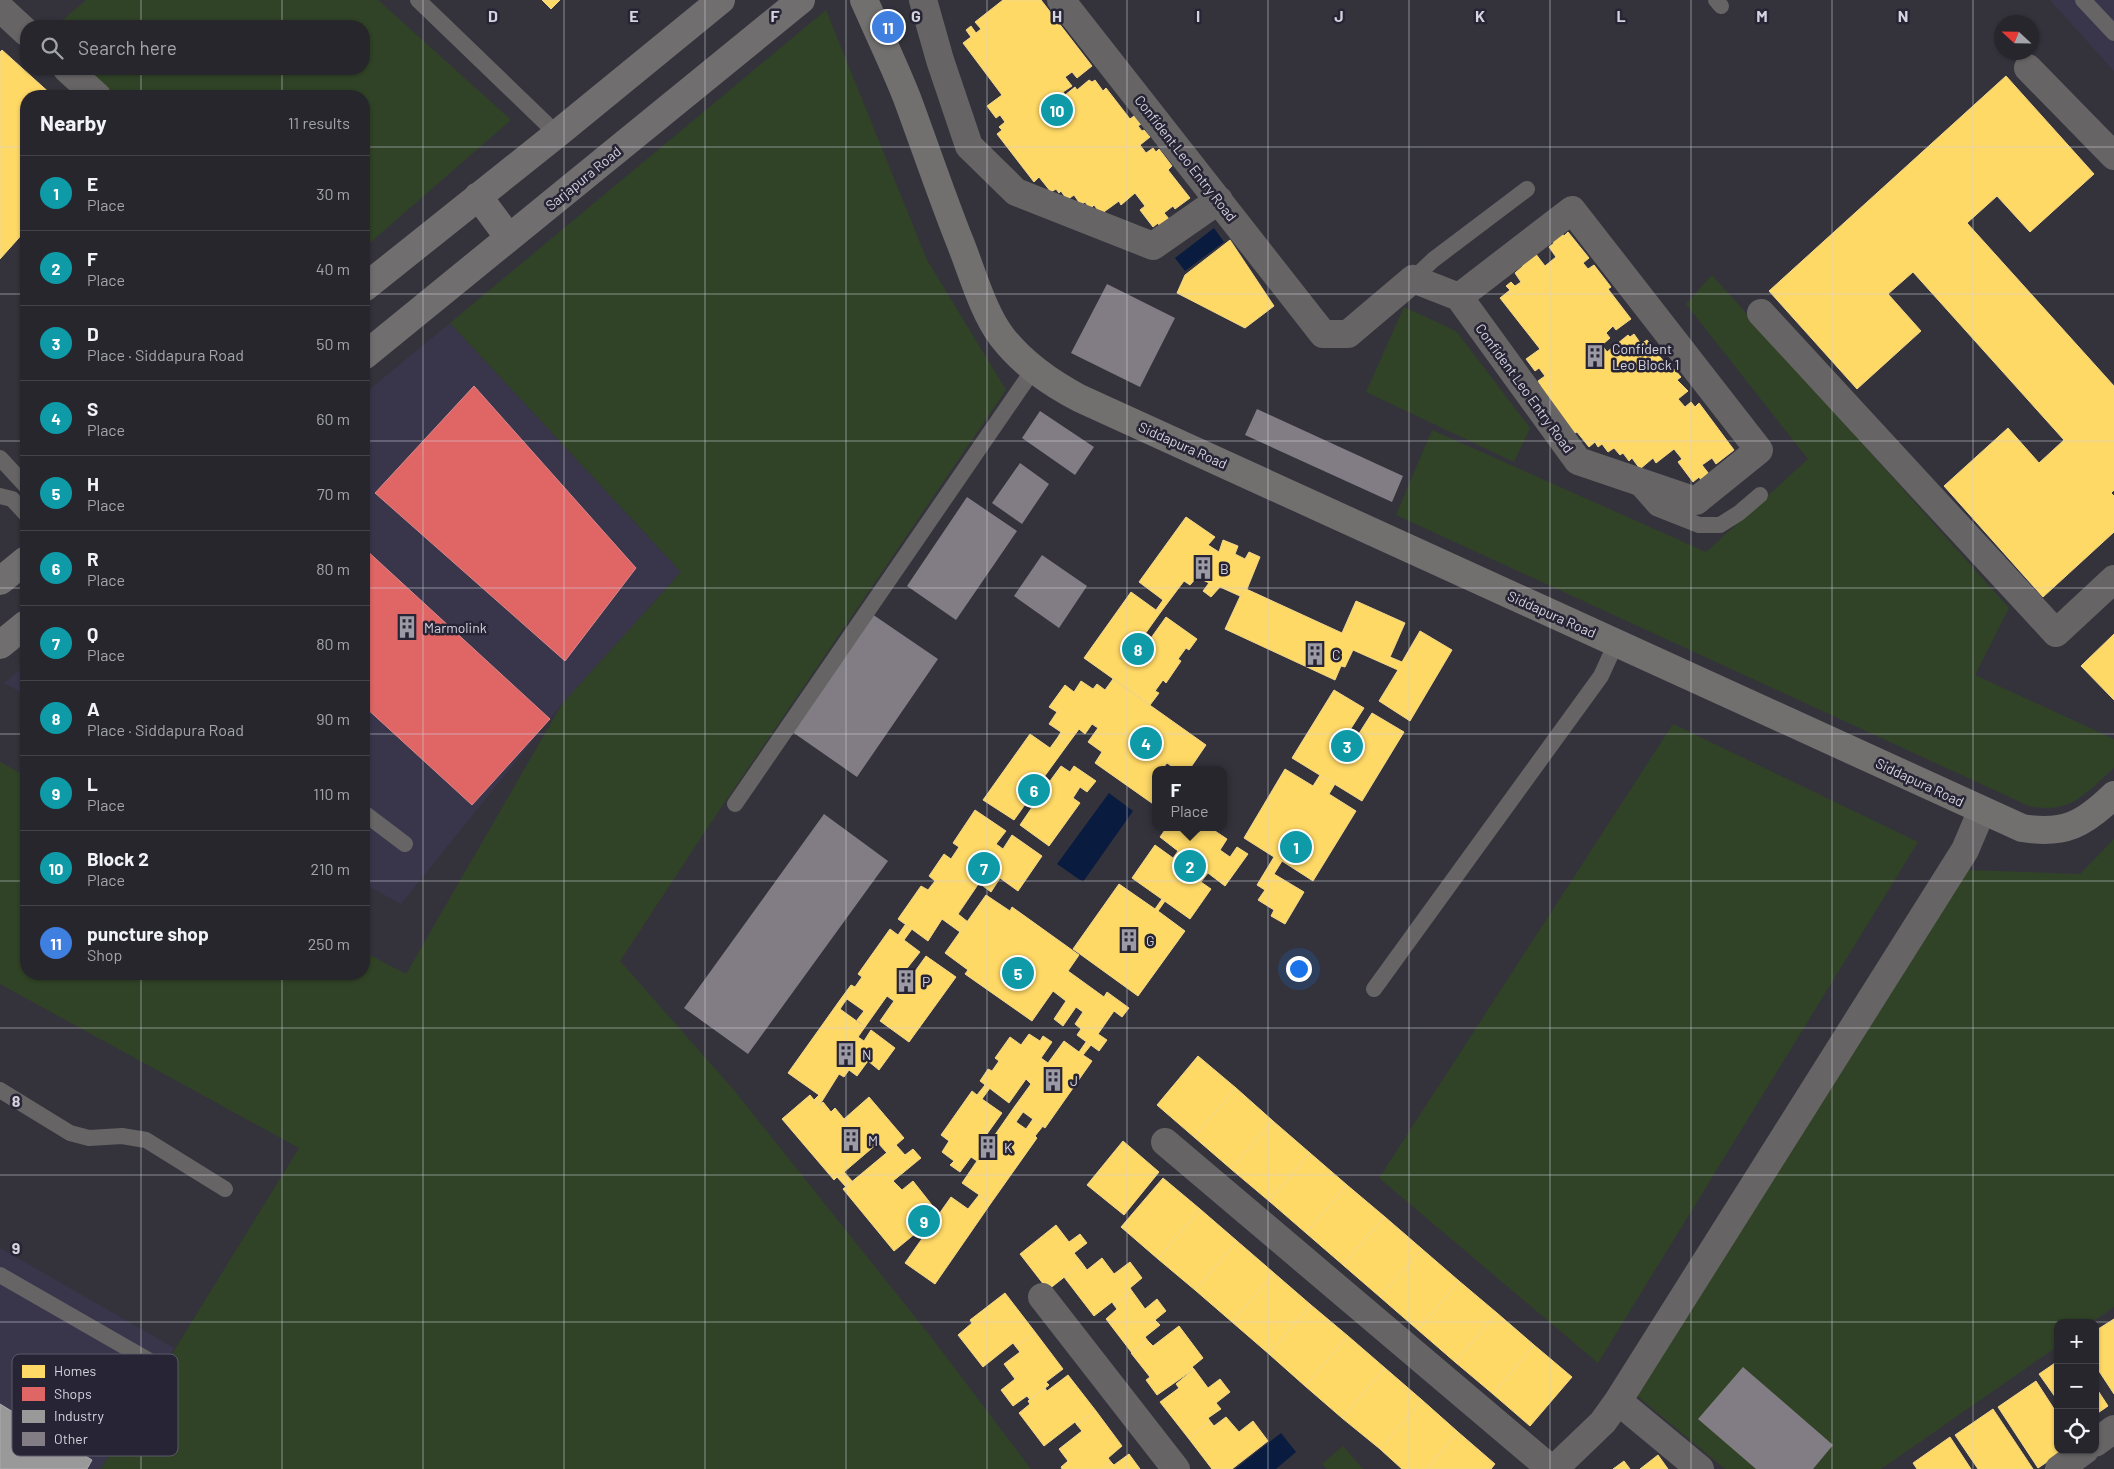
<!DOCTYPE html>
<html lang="en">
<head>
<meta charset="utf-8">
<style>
  :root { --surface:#27262d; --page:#333239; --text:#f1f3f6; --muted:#a4a5aa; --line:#434349; --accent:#db2777 }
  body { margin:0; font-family:Barlow,sans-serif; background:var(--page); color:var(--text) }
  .controls { position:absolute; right:15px; bottom:15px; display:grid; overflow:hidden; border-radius:10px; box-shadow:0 1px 4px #0004 }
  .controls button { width:45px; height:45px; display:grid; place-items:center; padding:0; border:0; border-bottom:1px solid var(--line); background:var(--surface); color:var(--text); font:25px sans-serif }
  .compass { position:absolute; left:1994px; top:15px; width:45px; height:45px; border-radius:50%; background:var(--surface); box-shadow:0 1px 4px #0004; rotate:292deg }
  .you { position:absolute; left:1298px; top:968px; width:18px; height:18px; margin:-12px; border:4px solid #fff; border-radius:50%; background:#1a73e8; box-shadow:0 0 0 8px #1a73e833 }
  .badge { display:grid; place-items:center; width:32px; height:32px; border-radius:50%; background:var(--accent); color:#fff; font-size:16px; font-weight:700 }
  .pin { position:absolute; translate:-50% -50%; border:2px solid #fff; box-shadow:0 1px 5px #0006 }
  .popup { position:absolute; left:1152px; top:766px; width:75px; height:65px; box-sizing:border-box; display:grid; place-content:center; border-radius:10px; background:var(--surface); filter:drop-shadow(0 1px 4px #0005); font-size:16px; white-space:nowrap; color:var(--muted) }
  .popup b { font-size:19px; color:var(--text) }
  .popup::after { content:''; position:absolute; left:50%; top:100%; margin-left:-10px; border:10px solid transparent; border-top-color:var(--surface) }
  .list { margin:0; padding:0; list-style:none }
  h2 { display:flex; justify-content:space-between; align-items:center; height:65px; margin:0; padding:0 20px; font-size:21px }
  h2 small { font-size:16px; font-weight:400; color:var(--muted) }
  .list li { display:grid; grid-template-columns:32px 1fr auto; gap:15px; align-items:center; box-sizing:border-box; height:75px; padding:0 20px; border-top:1px solid var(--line) }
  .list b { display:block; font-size:19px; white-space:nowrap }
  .list p { margin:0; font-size:16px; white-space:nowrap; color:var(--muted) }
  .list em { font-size:16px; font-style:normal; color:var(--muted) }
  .icon { flex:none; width:28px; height:28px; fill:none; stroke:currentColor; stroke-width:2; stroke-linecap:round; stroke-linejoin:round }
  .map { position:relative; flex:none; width:2114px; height:1469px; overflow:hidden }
  .search { position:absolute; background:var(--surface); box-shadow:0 1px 4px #0004; left:20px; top:20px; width:350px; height:55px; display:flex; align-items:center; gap:12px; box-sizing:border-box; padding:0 18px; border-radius:20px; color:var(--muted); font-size:19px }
  .panel { position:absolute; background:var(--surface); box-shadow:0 1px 4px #0004; left:20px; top:90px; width:350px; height:890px; border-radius:20px }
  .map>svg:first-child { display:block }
</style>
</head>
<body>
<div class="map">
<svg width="2114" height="1469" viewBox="0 0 2114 1469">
  <rect width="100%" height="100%" fill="#34333c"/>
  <path fill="#39364c" d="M2050 0H2114V71Z
    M450 323 681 572 558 709 401 904 364 884V394Z
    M26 665V695L4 683Z
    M0 1248 174 1348 101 1469H0Z"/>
  <path fill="#304326" d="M86 0H378L511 120 364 248V96H112L82 69H364V26H56Z
    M826 10 927 260 1006 390 710 824 620 961 733 1089 931 1337 1031 1469H101L299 1148 0 984V762L26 776V974H364V952L406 974 562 704 681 572 450 323Z
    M1712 275 2009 608 1975 675 2114 739V768C2085 793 2071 815 2029 806L1396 515 1432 430 1706 552 1808 459 1686 304Z
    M1404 307 1456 331 1530 428 1514 462 1366 392Z
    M1673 724 1918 842 1598 1363 1379 1178Z
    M2114 839V1307L2091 1323H2058V1346L1881 1469H1725L1630 1390 1967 870 2080 874Z
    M1343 1446 1363 1469H1327L1322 1464Z"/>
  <path fill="#091c40" d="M1214 228 1224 242 1185 271 1175 258Z
    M1109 793 1133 811 1083 882 1057 864Z
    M1281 1433 1296 1452 1276 1469H1235Z"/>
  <path fill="#ffd966" stroke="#f2d78a" d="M542 0H560L551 9Z
    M1003 0H1041L1092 66 1077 78 1072 72 1065 77 1072 86 1063 92 1065 95 1075 87 1077 90 1089 80 1092 82 1095 80 1103 91 1106 88 1130 119 1134 116 1141 124 1138 126 1142 131 1144 130 1150 137 1140 145 1146 153 1153 148 1156 152 1159 149 1172 166 1168 170 1190 198 1175 209 1173 206 1164 213 1170 220 1160 227 1158 223 1153 227 1140 210 1145 206 1135 193 1121 205 1119 201 1101 214 1094 205 1090 209 1085 202 1081 205 1074 195 1067 200 1061 191 1059 193 1056 189 1051 192 1039 177 1034 182 997 134 1002 130 999 127 1005 122 1000 115 996 118 987 106 1002 95 963 43 971 37 966 30 971 26 976 33 981 29 975 22Z
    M2 50 53 96H26V230L0 259V52Z
    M2006 76 2094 174 2030 232 1997 196 1967 223 2114 386V490L2111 493 2114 496V532L2043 597 1944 486 2008 428 2039 463 2064 440 1913 272 1888 294 1921 331 1857 389 1769 291Z
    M1561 232 1564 236 1568 232 1589 258 1583 263 1588 269 1594 265 1611 287 1608 289 1631 319 1616 330 1613 326 1606 333 1610 338 1602 345 1607 352 1628 335 1630 337 1634 334 1641 344 1647 340 1671 371 1674 369 1681 377 1677 380 1688 391 1678 399 1685 407 1691 402 1695 407 1699 403 1734 450 1716 464 1712 458 1702 465 1709 474 1701 480 1699 477 1693 482 1678 462 1682 459 1674 449 1656 463 1653 458 1640 469 1632 458 1629 461 1623 453 1620 455 1614 448 1608 452 1602 444 1598 447 1595 442 1589 447 1577 432 1573 434 1538 389 1541 386 1538 381 1545 376 1539 368 1535 371 1526 359 1540 349 1500 298 1510 290 1506 286 1511 282 1515 286 1521 282 1515 273 1523 266 1521 264 1535 253 1545 266 1556 257 1549 247 1554 243 1551 239Z
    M1230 240 1274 306 1245 328 1177 293 1185 275Z
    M1186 517 1215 537 1208 545 1219 552 1223 540 1238 546 1235 554 1245 559 1249 552 1260 557 1247 589 1244 588 1240 596 1220 587 1211 597 1203 591 1209 583 1197 577 1190 585 1184 581 1160 613 1156 610 1163 600 1139 582Z
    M1244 588 1342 633 1356 601 1405 623 1390 657 1402 662 1420 631 1452 650 1410 721 1379 701 1398 670 1353 650 1345 667 1341 666 1335 680 1225 629Z
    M1131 592 1160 613 1145 634 1151 638 1166 617 1197 639 1189 650 1186 648 1178 659 1181 661 1166 683 1163 680 1155 691 1159 693 1150 705 1084 658Z
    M2114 634V700L2081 666Z
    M1113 679 1206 745 1189 770H1177L1167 763 1163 768 1165 770H1156V806L1095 763 1102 752 1088 742 1098 728 1092 724 1085 734 1079 729 1068 744 1058 737 1061 732 1049 724 1057 712 1049 707 1065 685 1074 692 1081 681 1093 689 1097 684 1105 690Z
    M1334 690 1364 708 1350 730 1358 735 1372 713 1404 732 1362 801 1292 758Z
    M1030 734 1050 748 1058 737 1068 744 1044 777 1050 781 1061 766 1070 772 1074 766 1096 781 1087 792 1080 787 1073 798 1080 803 1049 846 1020 825 1035 803 1029 799 1014 820 983 800Z
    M1285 769 1313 786 1320 775 1335 784 1329 794 1356 811 1313 881 1282 861 1274 874 1304 892 1285 924 1271 916 1274 910 1258 900 1265 890 1257 885 1274 857 1244 838Z
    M975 810 1006 831 996 844 1003 849 1012 835 1042 856 1018 891 1000 878 991 892 979 883 958 914 968 922 960 932 942 919 928 941 898 919 921 886 928 890 935 881 929 876 944 854 951 859 959 847 953 843Z
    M1167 827H1191L1199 833 1203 827H1209L1227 839 1220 850 1230 857 1237 847 1248 854 1225 886 1208 873 1201 882 1211 889 1190 919 1132 878 1155 845 1173 858 1178 851 1160 837Z
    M1119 884 1155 909 1162 899 1165 901 1158 911 1185 931 1138 996 1073 949Z
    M986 895 1010 911 1012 907 1079 955 1068 971 1104 997 1107 992 1129 1008 1122 1017 1114 1011 1098 1034 1107 1040 1099 1051 1077 1035 1081 1029 1075 1024 1083 1012 1076 1007 1063 1026 1054 1019 1066 1001 1053 991 1032 1021 965 974 968 970 945 953Z
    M905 925 912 929 904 940 920 952 904 972 911 977 926 956 956 977 909 1042 880 1021 894 1001 887 996 865 1027 857 1020 864 1011 847 999 844 1003 840 1000 851 985 855 987 862 977 858 974 890 929 898 935Z
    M840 1000 844 1003 840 1009 865 1027 858 1037 864 1041 871 1030 895 1048 879 1070 868 1061 857 1076 849 1070 844 1077 839 1074 819 1106 814 1100 819 1095 788 1073Z
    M1029 1034 1040 1041 1043 1036 1052 1042 1041 1058 1048 1063 1064 1041 1079 1052 1086 1042 1091 1045 1083 1055 1092 1061 1045 1128 1015 1106 1031 1084 1026 1079 1009 1103 980 1081 988 1069 992 1071 999 1061 995 1058 1010 1037 1021 1045Z
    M1198 1056 1236 1088 1194 1137 1157 1105Z
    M985 1085 990 1088 982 1099 1002 1113 987 1134 992 1139 1015 1106 1023 1112 1016 1122 1026 1129 1033 1119 1043 1126 1035 1136 1037 1138 991 1203 962 1183 977 1161 971 1157 960 1172 950 1165 954 1161 942 1152 949 1141 941 1135 972 1091 977 1095Z
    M1236 1088 1273 1121 1231 1169 1194 1137Z
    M810 1095 819 1106 823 1102 831 1112 835 1108 844 1119 869 1097 904 1138 887 1153 878 1143 844 1172 853 1182 846 1187 837 1177 834 1180 782 1119Z
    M1273 1121 1310 1153 1269 1201 1231 1169Z
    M1123 1141 1159 1172 1124 1215 1087 1185Z
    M896 1145 905 1155 913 1149 921 1158 893 1181 902 1190 913 1181 939 1214 951 1197 968 1209 979 1195 991 1203 935 1284 905 1263 926 1233 922 1228 894 1251 843 1189Z
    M1310 1153 1347 1185 1306 1233 1269 1201Z
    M1163 1178 1200 1209 1158 1259 1121 1227Z
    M1347 1185 1385 1217 1343 1265 1306 1233Z
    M1200 1209 1237 1241 1195 1290 1158 1259Z
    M1385 1217 1422 1249 1380 1297 1343 1265Z
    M1056 1225 1069 1242 1080 1234 1087 1243 1074 1253 1082 1263 1048 1290 1020 1254Z
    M1237 1241 1274 1273 1232 1322 1195 1290Z
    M1422 1249 1459 1281 1418 1330 1380 1297Z
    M1102 1258 1114 1274 1130 1262 1142 1278 1130 1288 1132 1291 1114 1305 1112 1302 1094 1316 1064 1277 1082 1263 1087 1270Z
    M1274 1273 1311 1305 1269 1354 1232 1322Z
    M1459 1281 1497 1313 1455 1362 1418 1330Z
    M1132 1291 1145 1309 1157 1299 1166 1311 1155 1320 1160 1325 1145 1337 1148 1341 1132 1353 1106 1319 1117 1309 1114 1305Z
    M1005 1293 1035 1332 1016 1347 1013 1343 983 1367 958 1335 972 1323 970 1320Z
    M1311 1305 1348 1336 1305 1386 1269 1354Z
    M1497 1313 1534 1345 1493 1394 1455 1362Z
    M2114 1319V1394L2095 1365V1331Z
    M1179 1326 1203 1358 1192 1367 1194 1369 1157 1395 1146 1380 1150 1377 1131 1353 1148 1341 1153 1346Z
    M1035 1332 1063 1369 1046 1382 1049 1385 1030 1400 1027 1396 1013 1406 1001 1390 1015 1379 1004 1364 1020 1352 1016 1347Z
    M1348 1336 1385 1368 1342 1418 1305 1386Z
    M1534 1345 1572 1377 1530 1426 1493 1394Z
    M2058 1361V1401L2039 1374Z
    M1385 1368 1422 1400 1380 1449 1342 1418Z
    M1194 1369 1208 1388 1220 1379 1230 1392 1216 1403 1221 1409 1208 1418 1210 1421 1189 1439 1160 1402 1179 1388 1176 1384Z
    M1068 1375 1096 1411 1077 1425 1075 1422 1044 1446 1019 1413 1030 1404 1028 1401 1045 1388 1047 1391Z
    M2036 1381 2058 1415V1450H2065L2038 1468 1998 1407Z
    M2095 1386 2108 1406 2095 1415Z
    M1422 1400 1458 1432 1427 1469H1402L1380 1449Z
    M1993 1409 2033 1469H1978L1955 1435Z
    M1096 1411 1122 1446 1108 1458 1111 1462 1102 1469H1062L1061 1467 1068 1461 1059 1449 1082 1431 1077 1425Z
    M1226 1417 1239 1432 1253 1421 1268 1441 1232 1469H1212L1189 1439 1210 1421 1214 1426Z
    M1458 1432 1495 1464 1491 1469H1427Z
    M1950 1437 1971 1469H1917L1913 1463Z
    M1129 1454 1140 1469H1102L1111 1462 1114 1465Z
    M1658 1455 1668 1469H1640Z
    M1624 1461 1630 1469H1613Z"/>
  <path fill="#e06666" stroke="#dc878a" d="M474 386 636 568 565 661 375 493Z
    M364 548 550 719 472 805 364 706Z"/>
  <path fill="#999" stroke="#abaaae" d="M0 1404 92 1460 87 1469H0Z"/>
  <path fill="#827d84" d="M1107 284 1175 318 1140 387 1071 353Z
    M1257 409 1403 476 1392 502 1245 435Z
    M1040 411 1094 447 1075 475 1022 438Z
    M1020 463 1049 484 1022 524 992 503Z
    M967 497 1017 531 956 620 907 586Z
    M1042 555 1087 586 1059 628 1014 596Z
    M872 614 938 659 857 777 791 731Z
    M824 814 888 861 748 1054 684 1008Z
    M1743 1367 1833 1445 1813 1469H1756L1698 1419Z"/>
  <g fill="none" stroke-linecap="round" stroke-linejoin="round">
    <path stroke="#666464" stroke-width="16" d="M418 0 557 134
      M1716 0 1721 6
      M2083 0 2114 33
      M1413 279 1433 260 1527 189
      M0 458 26 486
      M1634 483 1656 508 1699 525H1720L1739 513 1760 495
      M0 496 12 499 26 514
      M735 804 1033 370
      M364 813 405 844
      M1374 989 1601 676 1616 643
      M0 1090 70 1133 89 1138 122 1136 146 1140 225 1189
      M0 1275 148 1360"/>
    <path stroke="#666464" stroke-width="28" d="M923 0 940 60 969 146 1016 192 1153 246 1219 200
      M1061 0 1323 334H1348L1413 279 1459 297 1578 461 1696 501 1759 450 1572 210 1459 297
      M0 8 26 32
      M2028 68 2114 156
      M67 69 97 96
      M1761 313 2056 633 2114 579
      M1165 1142 1551 1469
      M1042 1297 1176 1469
      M1618 1401 1700 1469
      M2095 1443 2114 1429
      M1554 1469 1603 1422 1618 1401 1965 850 1982 810
      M2059 1469 2085 1450"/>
    <path stroke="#726f6f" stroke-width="28" d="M864 0C878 32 894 65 907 98 924 144 940 191 958 237 971 268 982 311 1002 337 1023 364 1049 382 1079 398L2022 828C2065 835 2084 824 2114 795"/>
    <path stroke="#706e6e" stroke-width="28" d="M478 196 509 238
      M364 288 557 134 721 0
      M364 356 801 0
      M0 581 26 560
      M0 645 26 624"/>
  </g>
  <path fill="none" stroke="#d4d3de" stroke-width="1" stroke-opacity="0.55" d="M141 0V26M282 0V26M423 0V1469M564 0V1469M705 0V1469M846 0V1469M987 0V1469M1127 0V1469M1268 0V1469M1409 0V1469M1550 0V1469M1691 0V1469M1832 0V1469M1973 0V1469M141 69V96M282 69V96M0 147H26M364 147H2114M0 294H26M364 294H2114M0 441H26M364 441H2114M0 588H26M364 588H2114M0 734H26M364 734H2114M0 881H26M364 881H2114M141 974V1469M282 974V1469M0 1028H2114M0 1175H2114M0 1322H2114"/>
  <defs>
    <symbol id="building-bare" viewBox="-9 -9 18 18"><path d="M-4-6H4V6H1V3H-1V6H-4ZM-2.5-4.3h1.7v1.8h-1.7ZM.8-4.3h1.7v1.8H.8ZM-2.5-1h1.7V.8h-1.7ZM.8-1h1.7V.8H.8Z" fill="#9c9ba5" stroke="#272535" stroke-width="2.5" paint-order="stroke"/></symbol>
  </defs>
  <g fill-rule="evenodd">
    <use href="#building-bare" x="1579" y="340" width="32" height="32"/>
    <use href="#building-bare" x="1187" y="552" width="32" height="32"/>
    <use href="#building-bare" x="391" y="611" width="32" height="32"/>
    <use href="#building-bare" x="1299" y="638" width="32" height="32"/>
    <use href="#building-bare" x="1113" y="924" width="32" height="32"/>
    <use href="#building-bare" x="890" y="965" width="32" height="32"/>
    <use href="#building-bare" x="830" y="1038" width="32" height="32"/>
    <use href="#building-bare" x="1037" y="1064" width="32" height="32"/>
    <use href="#building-bare" x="835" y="1124" width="32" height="32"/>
    <use href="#building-bare" x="972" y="1131" width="32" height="32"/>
  </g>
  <g text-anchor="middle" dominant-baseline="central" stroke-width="5" stroke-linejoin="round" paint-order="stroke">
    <g font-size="14" fill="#d4d3de" stroke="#272535">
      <text transform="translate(1186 158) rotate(52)">Confident Leo Entry Road</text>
      <text transform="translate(583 178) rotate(-39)">Sarjapura Road</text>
      <text transform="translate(1525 388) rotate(54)">Confident Leo Entry Road</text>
      <text transform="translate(1183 445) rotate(24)">Siddapura Road</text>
      <text transform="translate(1552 614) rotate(24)">Siddapura Road</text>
      <text transform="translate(1920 782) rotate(25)">Siddapura Road</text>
    </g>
    <g font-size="14" fill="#d4d3de" stroke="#272535" text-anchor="start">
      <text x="1612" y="348">Confident<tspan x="1612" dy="16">Leo Block 1</tspan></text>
      <text x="1220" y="568">B</text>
      <text x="424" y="627">Marmolink</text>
      <text x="1332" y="654">C</text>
      <text x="1146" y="940">G</text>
      <text x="922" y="981">P</text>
      <text x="862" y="1054">N</text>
      <text x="1070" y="1080">J</text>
      <text x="868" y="1140">M</text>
      <text x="1004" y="1147">K</text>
    </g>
  </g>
  <rect x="12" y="1354" width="166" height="102" rx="8" fill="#272535" stroke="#5b5968" stroke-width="1"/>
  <rect x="22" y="1365" width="23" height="13" fill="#ffd966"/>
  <rect x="22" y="1387" width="23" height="14" fill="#e06666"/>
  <rect x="22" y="1410" width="23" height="13" fill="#999"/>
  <rect x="22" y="1432" width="23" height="14" fill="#827d84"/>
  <g font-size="14" fill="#d4d3de">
    <text x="54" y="1376">Homes</text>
    <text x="54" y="1399">Shops</text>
    <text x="54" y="1421">Industry</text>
    <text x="54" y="1444">Other</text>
  </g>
  <g font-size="16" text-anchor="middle" font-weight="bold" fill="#d4d3de" stroke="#272535" stroke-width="5" stroke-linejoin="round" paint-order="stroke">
    <text x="493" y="22">D</text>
    <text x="634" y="22">E</text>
    <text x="775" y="22">F</text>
    <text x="916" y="22">G</text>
    <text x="1057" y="22">H</text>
    <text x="1198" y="22">I</text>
    <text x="1339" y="22">J</text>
    <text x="1480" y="22">K</text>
    <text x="1621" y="22">L</text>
    <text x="1762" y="22">M</text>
    <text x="1903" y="22">N</text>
    <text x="16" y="1107">8</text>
    <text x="16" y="1254">9</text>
  </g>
</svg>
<div class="controls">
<button>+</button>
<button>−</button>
<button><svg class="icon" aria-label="locate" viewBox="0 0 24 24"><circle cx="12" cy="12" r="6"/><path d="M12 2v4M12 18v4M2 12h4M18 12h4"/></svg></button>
</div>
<svg class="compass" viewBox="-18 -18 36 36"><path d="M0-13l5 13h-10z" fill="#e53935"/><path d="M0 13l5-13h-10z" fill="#a4a5aa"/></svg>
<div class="you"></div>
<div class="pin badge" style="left:1296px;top:847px;background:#0f9aa8">1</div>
<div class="pin badge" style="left:1190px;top:866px;background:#0f9aa8">2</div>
<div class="popup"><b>F</b>Place</div>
<div class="pin badge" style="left:1347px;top:746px;background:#0f9aa8">3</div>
<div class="pin badge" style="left:1146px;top:743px;background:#0f9aa8">4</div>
<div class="pin badge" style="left:1018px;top:973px;background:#0f9aa8">5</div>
<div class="pin badge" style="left:1034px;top:790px;background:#0f9aa8">6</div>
<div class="pin badge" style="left:984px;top:868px;background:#0f9aa8">7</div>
<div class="pin badge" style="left:1138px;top:649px;background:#0f9aa8">8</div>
<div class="pin badge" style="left:924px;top:1221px;background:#0f9aa8">9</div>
<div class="pin badge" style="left:1057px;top:110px;background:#0f9aa8">10</div>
<div class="pin badge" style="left:888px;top:27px;background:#3f7fe0">11</div>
<div class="search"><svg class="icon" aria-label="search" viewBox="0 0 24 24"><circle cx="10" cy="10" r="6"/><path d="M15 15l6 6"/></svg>Search here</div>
<section class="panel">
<h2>Nearby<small>11 results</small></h2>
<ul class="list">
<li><span class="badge" style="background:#0f9aa8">1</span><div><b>E</b><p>Place</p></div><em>30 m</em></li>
<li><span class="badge" style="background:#0f9aa8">2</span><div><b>F</b><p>Place</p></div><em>40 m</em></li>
<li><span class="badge" style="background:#0f9aa8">3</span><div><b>D</b><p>Place · Siddapura Road</p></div><em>50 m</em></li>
<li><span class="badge" style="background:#0f9aa8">4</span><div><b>S</b><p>Place</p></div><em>60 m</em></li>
<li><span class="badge" style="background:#0f9aa8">5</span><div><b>H</b><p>Place</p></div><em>70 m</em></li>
<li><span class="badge" style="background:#0f9aa8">6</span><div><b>R</b><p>Place</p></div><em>80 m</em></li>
<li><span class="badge" style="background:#0f9aa8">7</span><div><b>Q</b><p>Place</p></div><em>80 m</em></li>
<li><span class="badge" style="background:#0f9aa8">8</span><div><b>A</b><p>Place · Siddapura Road</p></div><em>90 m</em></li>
<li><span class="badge" style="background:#0f9aa8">9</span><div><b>L</b><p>Place</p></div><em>110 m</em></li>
<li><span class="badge" style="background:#0f9aa8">10</span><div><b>Block 2</b><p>Place</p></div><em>210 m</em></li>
<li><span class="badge" style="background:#3f7fe0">11</span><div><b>puncture shop</b><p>Shop</p></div><em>250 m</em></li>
</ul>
</section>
</div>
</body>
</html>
